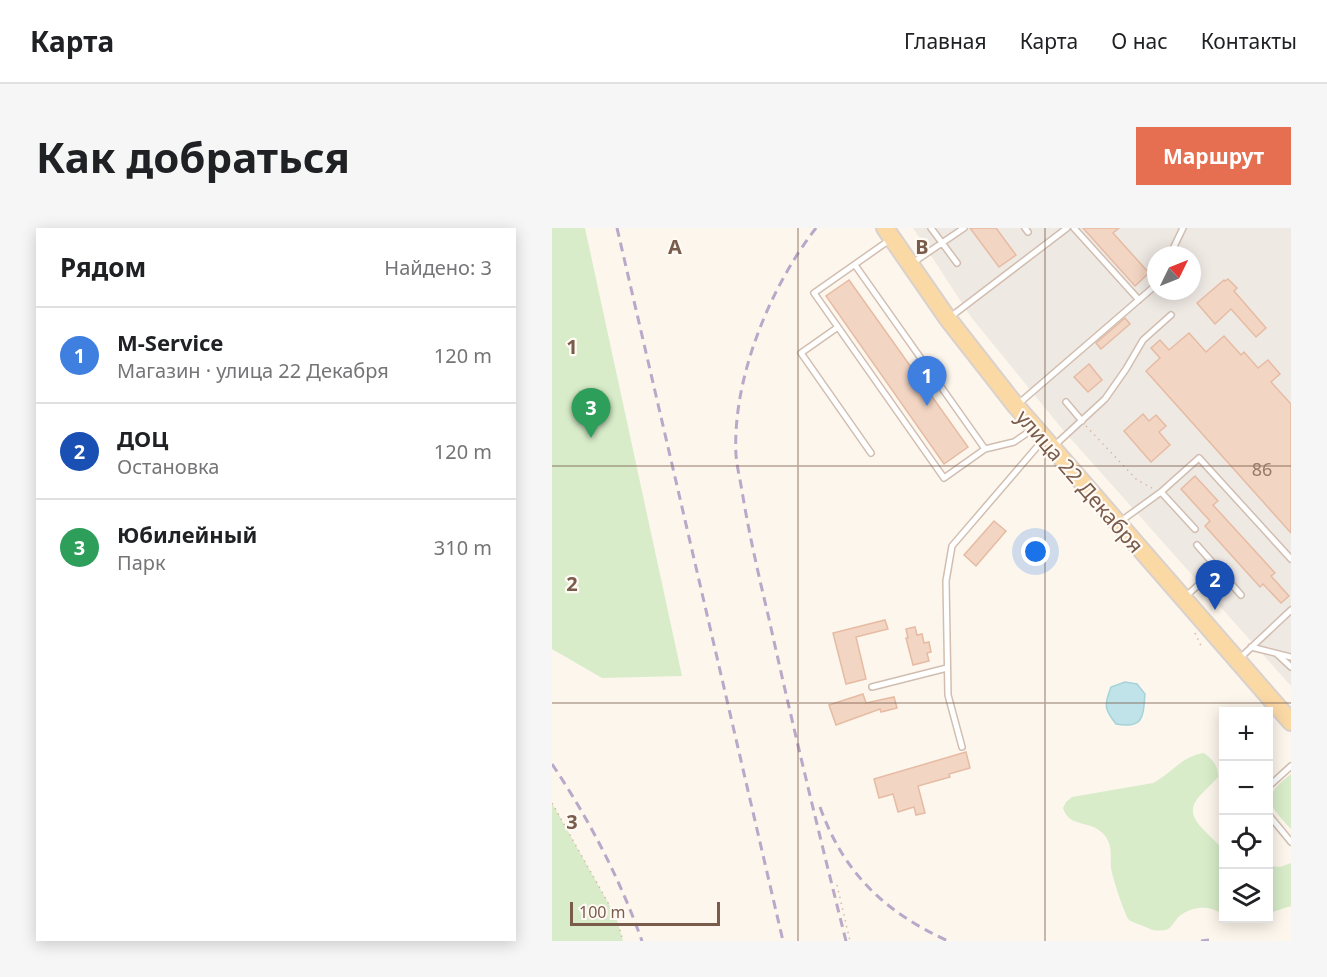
<!DOCTYPE html>
<html lang="ru">
<head>
<meta charset="utf-8">
<style>
  :root { --surface:#fff; --page:#f6f6f6; --text:#202124; --muted:#757577; --line:#e0e0e0; --accent:#e76f51 }
  body { margin:0; font-family:"Noto Sans",sans-serif; background:var(--page); color:var(--text) }
  .controls { position:absolute; right:18px; bottom:18px; display:grid; overflow:hidden; border-radius:0px; box-shadow:0 3px 15px #0003 }
  .controls button { width:54px; height:54px; display:grid; place-items:center; padding:0; border:0; border-bottom:2px solid var(--line); background:var(--surface); color:var(--text); font:30px sans-serif }
  .compass { position:absolute; left:595px; top:18px; width:54px; height:54px; border-radius:50%; background:var(--surface); box-shadow:0 3px 15px #0003; rotate:47deg }
  .scale { position:absolute; left:18px; bottom:15px; width:150px; box-sizing:border-box; padding-left:6px; border:3px solid #7a5c4d; border-top:0; font-size:16px; line-height:21px; white-space:nowrap; color:#7a5c4d; -webkit-text-stroke:4px #fffaf3; paint-order:stroke }
  .you { position:absolute; left:484px; top:324px; width:21px; height:21px; margin:-15px; border:4px solid #fff; border-radius:50%; background:#1a73e8; box-shadow:0 0 0 9px #1a73e833 }
  .badge { display:grid; place-items:center; width:39px; height:39px; border-radius:50%; background:var(--accent); color:#fff; font-size:20px; font-weight:700 }
  .pin { position:absolute; translate:-50% -50px; filter:drop-shadow(0 2px 3px #0008) }
  .pin::after { content:''; position:absolute; top:32px; width:21px; height:18px; background:inherit; clip-path:polygon(0 0,100% 0,50% 100%) }
  .list { margin:0; padding:0; list-style:none }
  h2 { display:flex; justify-content:space-between; align-items:center; height:78px; margin:0; padding:0 24px; font-size:26px }
  h2 small { font-size:20px; font-weight:400; color:var(--muted) }
  .list li { display:grid; grid-template-columns:39px 1fr auto; gap:18px; align-items:center; box-sizing:border-box; height:96px; padding:0 24px; border-top:2px solid var(--line) }
  .list b { display:block; font-size:22px; white-space:nowrap }
  .list p { margin:0; font-size:20px; white-space:nowrap; color:var(--muted) }
  .list em { font-size:20px; font-style:normal; color:var(--muted) }
  .icon { flex:none; width:33px; height:33px; fill:none; stroke:currentColor; stroke-width:2; stroke-linecap:round; stroke-linejoin:round }
  .map { position:relative; flex:none; width:739px; height:713px; overflow:hidden; border-radius:0px }
  header { display:flex; align-items:center; gap:36px; box-sizing:border-box; height:84px; padding:0 30px; background:var(--surface); border-bottom:2px solid var(--line) }
  header strong { font-size:28px }
  nav { display:flex; gap:33px; margin-inline-start:auto; font-size:21px }
  .intro { display:flex; align-items:center; justify-content:space-between; box-sizing:border-box; height:144px; padding:0 36px }
  h1 { margin:0; font-size:42px }
  .button { padding:15px 27px; border-radius:0px; background:var(--accent); color:#fff; font-size:21px; font-weight:700 }
  main { display:flex; gap:36px; padding:0 36px }
  aside { flex:1; background:var(--surface); border-radius:0px; box-shadow:0 3px 15px #0003 }
  .map>svg:first-child { display:block }
</style>
</head>
<body>
<header>
<strong>Карта</strong>
<nav><a>Главная</a><a>Карта</a><a>О нас</a><a>Контакты</a></nav>
</header>
<div class="intro"><h1>Как добраться</h1><a class="button">Маршрут</a></div>
<main>
<aside>
<h2>Рядом<small>Найдено: 3</small></h2>
<ul class="list">
<li><span class="badge" style="background:#3f7fe0">1</span><div><b>M-Service</b><p>Магазин · улица 22 Декабря</p></div><em>120 m</em></li>
<li><span class="badge" style="background:#1a4fb4">2</span><div><b>ДОЦ</b><p>Остановка</p></div><em>120 m</em></li>
<li><span class="badge" style="background:#2e9e5b">3</span><div><b>Юбилейный</b><p>Парк</p></div><em>310 m</em></li>
</ul>
</aside>
<div class="map">
<svg width="739" height="713" viewBox="0 0 739 713">
  <rect width="100%" height="100%" fill="#fdf6ec"/>
  <path fill="#efe9e4" fill-rule="evenodd" d="M361 0H739V458L511 202 419 89ZM604 27H640V63H604Z"/>
  <path fill="#d8ecc9" d="M0 0H33L130 448 50 450 0 421Z
    M652 525C661 532 666 537 666 549 651 567 628 577 650 600 657 607 664 615 671 620V687C659 677 642 678 629 687 624 690 621 698 616 701 611 703 603 703 598 701 594 699 580 694 577 692 573 688 560 648 559 640 558 629 561 620 554 609 541 590 518 602 511 580L514 574 520 569 601 555C620 545 630 528 652 525Z
    M739 546V601C714 574 710 569 739 546Z
    M0 575 64 689 71 713H0Z
    M739 635V678L717 685V638L728 639Z"/>
  <path fill="#bfe3e8" stroke="#a5d3da" stroke-width="1.5" d="M573 454 585 456 593 466C591 489 592 501 564 496 552 481 552 477 559 459Z"/>
  <path fill="#f3d5c3" stroke="#e6bba3" stroke-width="1.5" d="M418 0H444L464 27 447 39Z
    M531 0H567L561 5 597 45 583 58Z
    M676 51 685 60 682 63 714 100 704 109 679 81 663 96 645 75 672 52 673 53Z
    M297 52 416 219 392 236 274 68Z
    M573 90 578 96 549 121 544 115Z
    M637 105 654 124 672 108 689 127 692 124 706 140 716 132 728 146 719 154 739 176V305L594 143 608 130 599 120 608 112 617 122Z
    M537 136 550 152 536 164 522 149Z
    M591 186 597 193 604 187 614 198 607 204 618 217 599 234 572 203Z
    M643 248 666 273 661 277 723 345 719 348 737 368 729 375 711 356 708 359 653 298 658 293 629 261Z
    M442 293 454 303 424 338 412 327Z
    M333 392 336 401 304 409 314 451 294 456 281 405Z
    M363 399 365 407 370 406 372 415 377 414 379 424 375 425 377 433 361 437 354 410H356L354 401Z
    M311 466 314 475 342 469 345 480 329 484 328 481 284 497 277 477Z
    M414 524 418 540 397 546 398 549 366 558 373 585 364 587 362 579 346 584 341 566 327 570 322 551Z"/>
  <g fill="none" stroke-linecap="round" stroke-linejoin="round">
    <defs>
      <path id="service" d="M379 0 405 35
        M473 0 476 4
        M522 0 587 72
        M339 11 262 65 392 250 433 221 462 214 481 201
        M618 27 631 0
        M359 36 412 0
        M303 37 433 221
        M397 90 515 0
        M286 99 249 125 319 225
        M514 174 530 193
        M465 177 604 57
        M503 217 553 171 574 141 591 112 619 87
        M609 264 643 301
        M569 293 609 264 647 230 739 331
        M645 317 689 367
        M633 369 665 340
        M699 419 739 429
        M725 426 739 439
        M687 431 739 382
        M320 459 395 440
        M410 519 396 467 394 353 400 318 491 212
        M716 559 739 538
        M716 586 739 614"/>
      <path id="primary" d="M333 0 396 91 464 178 739 494"/>
    </defs>
    <use href="#service" stroke="#d1beb0" stroke-width="8"/>
    <use href="#primary" stroke="#dad1cd" stroke-width="20"/>
    <path stroke="#d9b8a5" stroke-width="1.5" stroke-dasharray="1.5 4.5" stroke-linecap="butt" d="M534 198 585 252 600 260
      M643 405 649 418
      M0 575 64 689 71 713
      M285 657 298 713"/>
    <use href="#service" stroke="#fff" stroke-width="5"/>
    <use href="#primary" stroke="#fbd9a5" stroke-width="16"/>
    <path stroke="#b9a8c9" stroke-width="3" stroke-dasharray="9 6" stroke-linecap="butt" d="M65 0 231 713
      M264 0C218 59 180 151 184 227 185 239 188 251 190 263 197 306 207 349 217 391 241 499 267 606 294 713
      M0 536C37 591 68 651 90 713
      M268 579C292 646 333 684 396 713
      M649 713 657 712"/>
  </g>
  <path fill="none" stroke="#7a5c4d" stroke-width="1.5" stroke-opacity="0.55" d="M246 0V713M493 0V713M0 238H739M0 475H739"/>
  <g text-anchor="middle" dominant-baseline="central" stroke-width="4.5" stroke-linejoin="round" paint-order="stroke">
    <g font-size="18" fill="#987a6a">
      <text x="710" y="241">86</text>
    </g>
    <g font-size="21" fill="#7a5c4d" stroke="#fffaf3">
      <text transform="translate(528 253) rotate(49)">улица 22 Декабря</text>
    </g>
  </g>
  <g font-size="20" text-anchor="middle" font-weight="bold" fill="#7a5c4d" stroke="#fffaf3" stroke-width="4.5" stroke-linejoin="round" paint-order="stroke">
    <text x="123" y="26">A</text>
    <text x="370" y="26">B</text>
    <text x="20" y="126">1</text>
    <text x="20" y="363">2</text>
    <text x="20" y="601">3</text>
  </g>
</svg>
<div class="controls">
<button>+</button>
<button>−</button>
<button><svg class="icon" aria-label="locate" viewBox="0 0 24 24"><circle cx="12" cy="12" r="6"/><path d="M12 2v4M12 18v4M2 12h4M18 12h4"/></svg></button>
<button><svg class="icon" aria-label="layers" viewBox="0 0 24 24"><path d="M12 4l9 5-9 5-9-5zM3 14l9 5 9-5"/></svg></button>
</div>
<svg class="compass" viewBox="-18 -18 36 36"><path d="M0-13l5 13h-10z" fill="#e53935"/><path d="M0 13l5-13h-10z" fill="#757577"/></svg>
<div class="scale">100 m</div>
<div class="you"></div>
<div class="pin badge" style="left:375px;top:178px;background:#3f7fe0">1</div>
<div class="pin badge" style="left:663px;top:382px;background:#1a4fb4">2</div>
<div class="pin badge" style="left:39px;top:210px;background:#2e9e5b">3</div>
</div>
</main>
</body>
</html>
